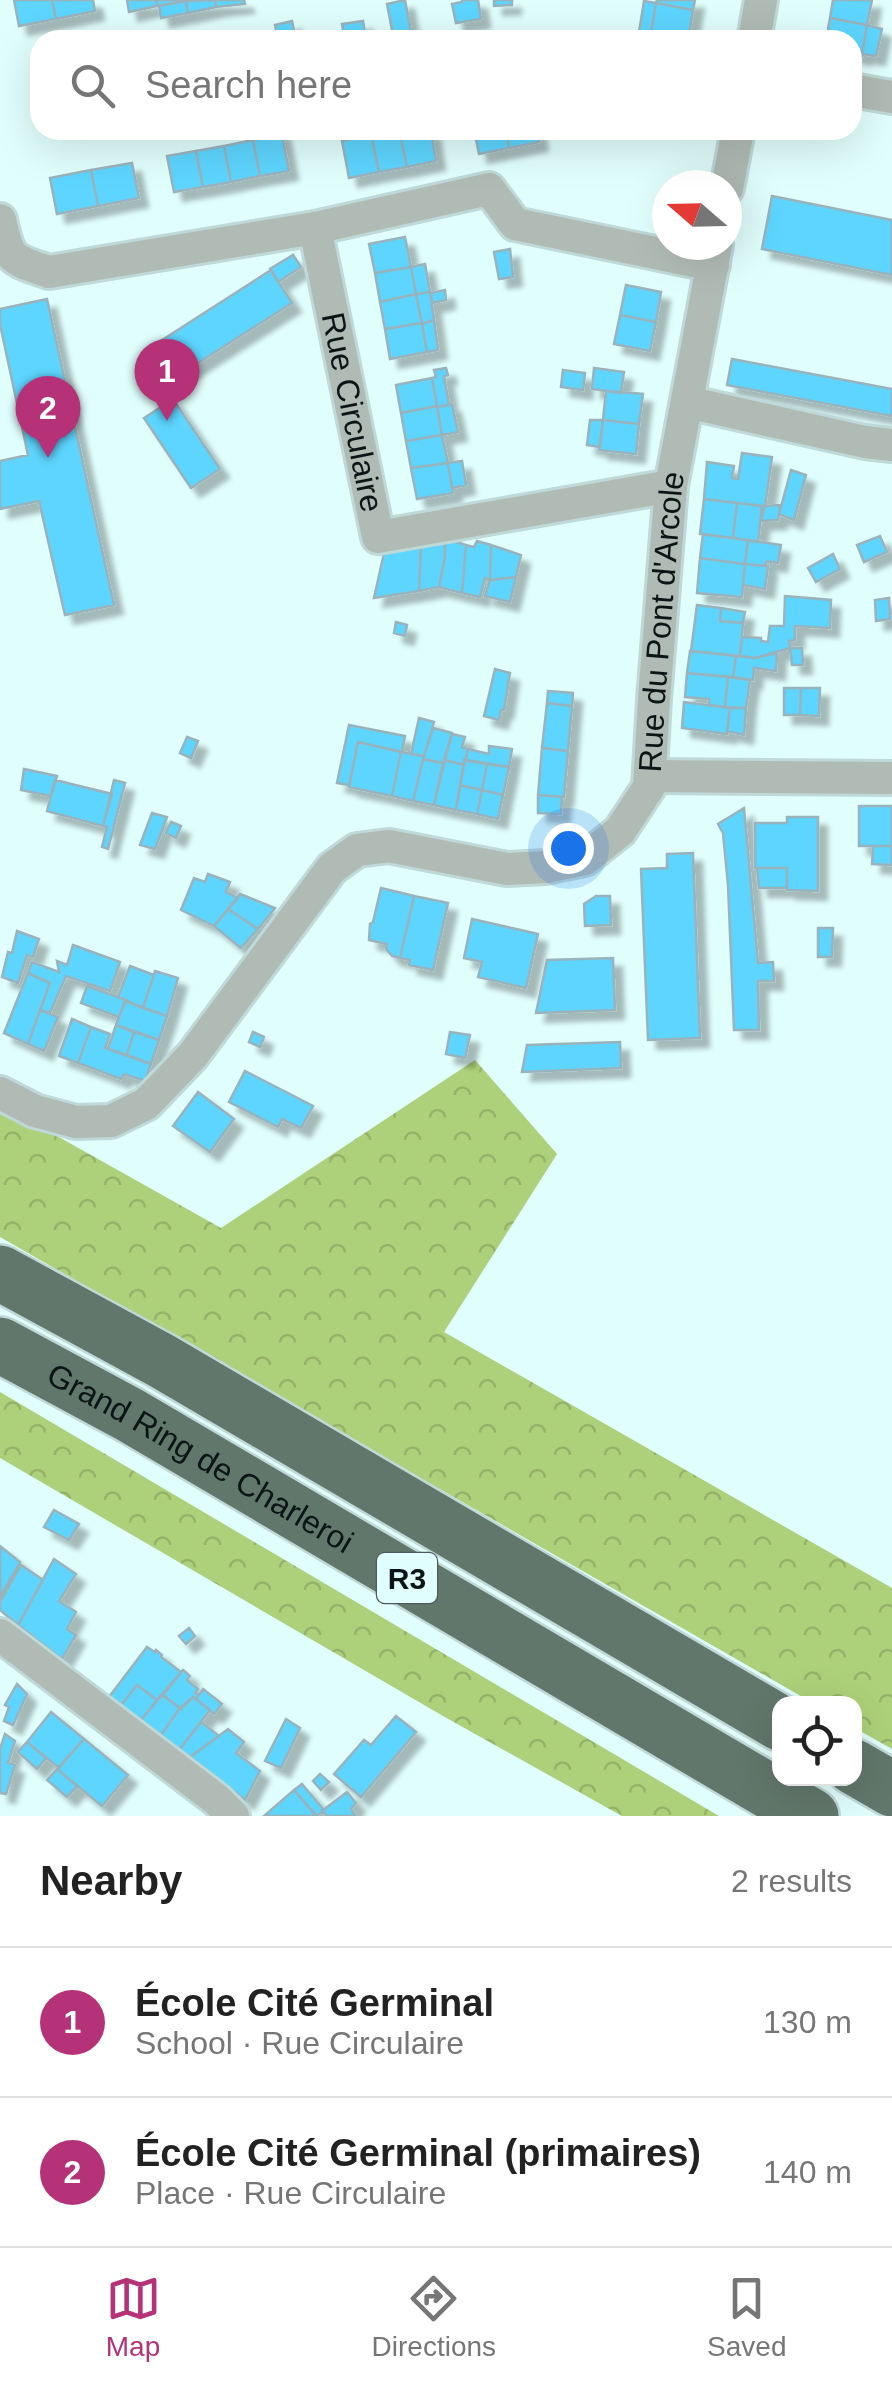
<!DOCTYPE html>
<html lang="en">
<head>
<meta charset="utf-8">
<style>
  :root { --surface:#fff; --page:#f6f6f6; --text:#222; --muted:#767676; --line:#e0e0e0; --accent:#b63278 }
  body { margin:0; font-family:Helvetica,sans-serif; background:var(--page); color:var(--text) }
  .controls { position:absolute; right:30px; bottom:30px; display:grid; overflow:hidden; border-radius:20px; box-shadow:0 10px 40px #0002 }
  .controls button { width:90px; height:90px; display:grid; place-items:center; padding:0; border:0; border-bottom:2px solid var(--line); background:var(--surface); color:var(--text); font:50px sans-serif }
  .compass { position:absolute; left:652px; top:170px; width:90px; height:90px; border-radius:50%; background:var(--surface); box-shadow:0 10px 40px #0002; rotate:290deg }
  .you { position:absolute; left:568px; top:848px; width:35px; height:35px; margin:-25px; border:8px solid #fff; border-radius:50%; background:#1a73e8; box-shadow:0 0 0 15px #1a73e833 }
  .badge { display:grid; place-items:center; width:65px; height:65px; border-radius:50%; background:var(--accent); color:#fff; font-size:32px; font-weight:700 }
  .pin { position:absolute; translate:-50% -82px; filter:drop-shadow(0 2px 5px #0008) }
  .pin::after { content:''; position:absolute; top:52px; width:35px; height:30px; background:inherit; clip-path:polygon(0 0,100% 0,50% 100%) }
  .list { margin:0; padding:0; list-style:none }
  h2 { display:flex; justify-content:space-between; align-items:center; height:130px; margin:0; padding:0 40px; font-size:42px }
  h2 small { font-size:32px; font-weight:400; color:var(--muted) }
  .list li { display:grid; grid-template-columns:65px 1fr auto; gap:30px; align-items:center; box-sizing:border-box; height:150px; padding:0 40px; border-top:2px solid var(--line) }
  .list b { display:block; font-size:38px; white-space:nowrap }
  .list p { margin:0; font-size:32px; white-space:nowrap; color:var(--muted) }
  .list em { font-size:32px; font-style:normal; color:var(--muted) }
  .icon { flex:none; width:55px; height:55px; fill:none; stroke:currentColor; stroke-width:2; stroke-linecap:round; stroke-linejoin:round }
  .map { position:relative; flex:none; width:892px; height:1816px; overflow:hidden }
  .search { position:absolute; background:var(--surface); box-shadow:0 10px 40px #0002; left:30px; right:30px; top:30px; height:110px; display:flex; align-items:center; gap:25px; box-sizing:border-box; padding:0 35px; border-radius:30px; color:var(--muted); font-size:38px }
  .sheet { height:430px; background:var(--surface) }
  nav { display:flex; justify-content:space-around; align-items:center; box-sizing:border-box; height:140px; border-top:2px solid var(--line); background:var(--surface); font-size:28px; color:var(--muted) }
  nav a { display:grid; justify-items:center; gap:5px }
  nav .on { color:var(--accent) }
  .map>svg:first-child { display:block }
</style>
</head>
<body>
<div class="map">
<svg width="892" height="1816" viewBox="0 0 892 1816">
  <defs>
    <pattern id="forest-crowns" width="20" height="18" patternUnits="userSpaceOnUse" patternTransform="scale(2.5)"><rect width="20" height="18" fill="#add17a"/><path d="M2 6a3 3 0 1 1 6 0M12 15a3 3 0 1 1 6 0" fill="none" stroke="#94b369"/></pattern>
    <filter id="shadow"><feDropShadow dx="9" dy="9" stdDeviation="2.5" flood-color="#0004"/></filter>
  </defs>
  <rect width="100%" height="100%" fill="#e0fefc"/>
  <path fill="url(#forest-crowns)" d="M475 1060 557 1154 444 1332 892 1588V1749L855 1728 854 1704 813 1703 0 1237V1104L221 1228Z
    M0 1392 719 1816H622L443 1716 0 1458Z"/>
  <path fill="#5dd5fe" stroke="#99b3bd" stroke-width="2.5" filter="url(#shadow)" d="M14 0H52L56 19 19 26Z
    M52 0H93L95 11 56 19Z
    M127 0H156L157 6 129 12Z
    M156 0H186V1L157 6Z
    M215 0H244L245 4 216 7Z
    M215 0 216 7 188 13 186 1Z
    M405 0 411 32 393 35 387 4Z
    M462 0H478L481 19 456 23 452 4 462 2Z
    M494 0H512V5L494 6Z
    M657 0H695L693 10 656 3Z
    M833 0H872L867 25 830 18Z
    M186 1 188 13 161 18 159 6Z
    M644 1 656 3 651 33 639 32Z
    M656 3 693 10 688 40 651 33Z
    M830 18 867 25 862 56 852 54V40H826Z
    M292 21 296 40H278L275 25Z
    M363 21 366 40H345L342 24Z
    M867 25 882 29 876 56 862 54Z
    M254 130H281L282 135 256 138Z
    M399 130 407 167 379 172 371 135Z
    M399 130H431L436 161 407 167Z
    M474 130H506L509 148 479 154Z
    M506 130H537L539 142 509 148Z
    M282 135 289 171 260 176 253 140Z
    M371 135 379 172 349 178 342 141Z
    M253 140 260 176 231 182 224 146Z
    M224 146 231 182 203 187 196 151Z
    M196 151 203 187 174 192 167 156Z
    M132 163 139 198 98 206 91 170Z
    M91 170 98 206 57 214 50 178Z
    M772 196 892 220V275L762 249Z
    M405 237 411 267 375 273 369 244Z
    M510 249 513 277 499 279 494 252Z
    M293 255 301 267 278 282 270 269Z
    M425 264 430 292 416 294 411 267Z
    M411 267 416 294 380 302 375 273Z
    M271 270 292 303 162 386 142 353Z
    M626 285 661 292 656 322 620 315Z
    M445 290 446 300 432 303 431 293Z
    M430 292 434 320 422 324 416 294Z
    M416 294 422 323 385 329 380 302Z
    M47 299 114 605 65 615 39 501 0 509V461L28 455 0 324V309Z
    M620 315 656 322 650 351 614 344Z
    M434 320 438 350 427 352 422 324Z
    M422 323 427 352 390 359 385 329Z
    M732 359 892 389V416L727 385Z
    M446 368 448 375 444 376 449 405 437 407 432 378 436 377 434 370Z
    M594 368 624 372 621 393 592 389Z
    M563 370 585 373 583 390 561 387Z
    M432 378 437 406 401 413 396 385Z
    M606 391 643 394 639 424 603 420Z
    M173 399 220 469 191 488 144 418Z
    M452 404 458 432 442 435 437 407Z
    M437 406 442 435 406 441 401 413Z
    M590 420H603L600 447 587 445Z
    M603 420 639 424 636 454 599 450Z
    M442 435 448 463 411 468 406 441Z
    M742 453 772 457 765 506 704 499 707 462 734 466 732 478 738 479Z
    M462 461 466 485 452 488 448 463Z
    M448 463 453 493 417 499 411 468Z
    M791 470 806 475 794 520 779 514Z
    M704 499 737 503 733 538 700 534Z
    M737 503 762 506 758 542 733 538Z
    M780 505 778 520 761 521 765 506Z
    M703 534 748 540 745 564 700 558Z
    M880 536 887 552 864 562 857 545Z
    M748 540 781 545 778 563 767 561 765 566 745 564Z
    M453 541 466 545 462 593 439 587 445 557V542Z
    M477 541 491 545 490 580 485 578 480 597 462 593 466 545 474 547Z
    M445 542V557L439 587 419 591 421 546Z
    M491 545 521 555 516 577 490 580Z
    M421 546 419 591 374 598 384 553Z
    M833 554 840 569 816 582 808 568Z
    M700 558 745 564 742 597 697 593Z
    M745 564 768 566 765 589 743 585Z
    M516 577 510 602 485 596 490 580Z
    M785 596 831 600 830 628 795 626V640L789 641 790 648 755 658 740 656 742 637 761 638V641L768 642 770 626H784Z
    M889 598 890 619 876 621 875 600Z
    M697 605 721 608 720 621 743 623 740 656 691 651Z
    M721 608 745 612 743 623 720 621Z
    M396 622 407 625 405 636 394 633Z
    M790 648H802L803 665H792Z
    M690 651 736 656 733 677 687 673Z
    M777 653 776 671 754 668 753 680 733 677 736 656 755 658Z
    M495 669 510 673 504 710H501L499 720 484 716Z
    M687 673 728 677 725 707 709 705V699L685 697Z
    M728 677 750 680 746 708 725 707Z
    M784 688H801L800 715H784Z
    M801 688H820L819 716 800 715Z
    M548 691 573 693 572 706 547 703Z
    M684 702 730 708 727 734 682 728Z
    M547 703 572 706 568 751 542 748Z
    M730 708H746L744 735 727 731Z
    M419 718 434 722 424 756 411 754Z
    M349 725 405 736 402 752 358 742 349 785 337 783Z
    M433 728 452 733 443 763 423 759Z
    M452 734 465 737 462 747 468 749 464 765 445 760Z
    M187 737 198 741 191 758 180 753Z
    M358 742 401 752 392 796 349 787Z
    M489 746 512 749 509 767 466 760 468 749 489 754Z
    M542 748 568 751 564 797 538 795Z
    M401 752 424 756 413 801 392 796Z
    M423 759 443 763 434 805 413 801Z
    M445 760 464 765 456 810 434 805Z
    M464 760 487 764 482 790 460 785Z
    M487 764 509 767 503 795 482 790Z
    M24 769 57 776 51 796 21 790Z
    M55 780 112 794 103 826 47 811Z
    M114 780 125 783 108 849 102 847 107 827 103 826Z
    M460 785 482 790 477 814 456 810Z
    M482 790 503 795 498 819 477 814Z
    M538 795 562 797 561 814 538 813Z
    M859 806H892V846H859Z
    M744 808 758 963 773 962 774 981H758L759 1030H734L728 885 723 833 718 824Z
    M152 813 167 817 155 849 140 845Z
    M787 817H818V891L787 890V868H755V823H787Z
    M171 822 181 826 176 838 166 833Z
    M873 846H892V865L872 864Z
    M693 853 700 1038 648 1040 641 869 667 868V854Z
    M757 868H787V888H759Z
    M208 874 230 882 226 892 238 898 214 926 181 910 194 878 205 882Z
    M381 888 414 896 400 958 392 956 386 949 387 944 369 940 370 924 373 922Z
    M240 894 275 908 258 929 228 909Z
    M414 896 448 903 433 970 409 965 410 960 400 958Z
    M596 896H610L611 925 585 926 584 904Z
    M228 909 258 929 241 948 214 926Z
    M472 919 538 934 526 988 478 977 482 962 464 958Z
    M818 928H833L832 957H818Z
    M17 931 39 939 33 957 27 955 18 983 2 977 8 952 12 953Z
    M73 945 120 962 110 991 66 976 50 1013 40 1010 50 983 28 973 32 962 59 972 57 961 67 965Z
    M613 958 615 1010 536 1013 547 960Z
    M130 966 154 975 143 1008 118 997Z
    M155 971 178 978 167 1016 143 1008Z
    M28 973 50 983 28 1044 4 1033Z
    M87 986 126 1000 119 1017 81 1003Z
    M125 1001 167 1016 159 1040 116 1025Z
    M40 1010 58 1017 44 1051 28 1044Z
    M72 1019 91 1027 78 1063 59 1056Z
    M116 1025 134 1032 127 1055 108 1049Z
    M91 1027 110 1034 105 1048 151 1064 145 1081 124 1074 121 1079 78 1063Z
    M134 1032 159 1040 151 1064 127 1055Z
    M253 1032 264 1037 260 1047 249 1042Z
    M450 1032 470 1035 465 1058 446 1054Z
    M620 1042 621 1068 522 1072 527 1045Z
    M245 1071 313 1106 301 1128 282 1119 278 1127 229 1102Z
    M198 1092 234 1119 210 1152 173 1126Z
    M54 1510 79 1524 69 1540 44 1527Z
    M0 1546 20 1562 0 1597Z
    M54 1559 76 1574 59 1601 76 1612 67 1629 76 1635 62 1659 18 1625Z
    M21 1565 43 1580 18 1625 0 1610V1602Z
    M189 1628 195 1636 186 1644 179 1636Z
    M147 1647 155 1652 156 1650 162 1655 161 1657 181 1672 157 1700 137 1685 121 1705 109 1697Z
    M183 1670 190 1676 187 1680 198 1689 195 1693 199 1695 196 1699 193 1697 181 1709 163 1695Z
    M17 1684 27 1694 13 1725 4 1721 9 1707 5 1705Z
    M137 1685 157 1700 141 1720 121 1705Z
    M203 1689 222 1704 214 1714 196 1699Z
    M162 1695 180 1708 161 1735 141 1720Z
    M193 1697 210 1710 179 1750 161 1735 180 1708Z
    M51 1712 84 1739 59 1768 27 1742Z
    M396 1716 416 1732 361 1797 334 1774 364 1740 371 1745Z
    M286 1719 300 1728 281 1768 265 1761Z
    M201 1722 219 1736 190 1757 179 1750Z
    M228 1729 244 1742 236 1753 260 1771 245 1800 190 1757Z
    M5 1734 15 1741 8 1763 15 1765 6 1794 0 1793V1749Z
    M84 1739 128 1775 102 1806 57 1769Z
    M27 1742 46 1758 37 1769 18 1752Z
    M57 1769 77 1786 67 1797 47 1780Z
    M320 1774 329 1782 321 1790 313 1781Z
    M302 1784 324 1810 317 1816 294 1790Z
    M294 1790 316 1816H264Z
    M347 1792 356 1803 351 1809 356 1816H327L322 1811Z"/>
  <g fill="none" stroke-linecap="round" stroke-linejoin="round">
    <defs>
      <g id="street">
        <path d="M754 40 761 0"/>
        <path d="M852 90 892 97"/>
        <path d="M727 188 738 130"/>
        <path d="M0 220C9 261 11 259 49 272L315 228 489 189 515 224 713 265"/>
        <path id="s1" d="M315 228 378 537 671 486"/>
        <path d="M687 402 865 442 892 445"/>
        <path d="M650 776 892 778"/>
        <path id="s2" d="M0 1093 35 1111 76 1122 111 1121 146 1104 193 1055 332 868 357 850 389 846 507 869 546 867 585 859 620 831 649 787 654 699 671 486 716 245"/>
        <path d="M0 1635 217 1800 233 1816"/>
      </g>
      <g id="highway">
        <path d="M0 1273 162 1361 780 1723"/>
        <path id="s3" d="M0 1345 130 1415 811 1816"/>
        <path d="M854 1767 892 1789"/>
      </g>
    </defs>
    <use href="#street" stroke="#bed9d7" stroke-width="38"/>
    <use href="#highway" stroke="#bed9d7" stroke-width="60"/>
    <use href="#street" stroke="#b1bbb5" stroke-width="32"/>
    <use href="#highway" stroke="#62776b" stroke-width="55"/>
  </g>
  <g text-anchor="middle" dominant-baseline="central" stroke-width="9" stroke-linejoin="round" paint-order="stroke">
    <rect fill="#e0fefc" stroke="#4b5b5a" stroke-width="2.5" x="377" y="1553" width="60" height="50" rx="8"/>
    <g font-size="30" font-weight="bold" fill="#0b1515">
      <text x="407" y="1578">R3</text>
    </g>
    <g font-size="32" fill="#0b1515" stroke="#e0fefc">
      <text stroke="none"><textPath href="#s1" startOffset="188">Rue Circulaire</textPath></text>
      <text stroke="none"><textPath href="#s2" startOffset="982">Rue du Pont d'Arcole</textPath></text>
      <text stroke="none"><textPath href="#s3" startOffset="230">Grand Ring de Charleroi</textPath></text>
    </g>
  </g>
</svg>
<div class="controls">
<button><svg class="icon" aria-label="locate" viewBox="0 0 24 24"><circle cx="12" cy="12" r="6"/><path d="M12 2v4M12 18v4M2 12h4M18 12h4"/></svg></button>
</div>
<svg class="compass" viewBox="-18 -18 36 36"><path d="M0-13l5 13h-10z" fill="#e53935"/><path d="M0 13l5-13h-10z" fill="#767676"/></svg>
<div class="you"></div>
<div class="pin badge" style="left:167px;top:421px">1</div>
<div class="pin badge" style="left:48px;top:458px">2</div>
<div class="search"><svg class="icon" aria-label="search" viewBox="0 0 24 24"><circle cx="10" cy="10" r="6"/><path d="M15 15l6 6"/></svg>Search here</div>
</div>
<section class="sheet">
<h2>Nearby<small>2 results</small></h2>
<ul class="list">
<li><span class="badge">1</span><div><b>École Cité Germinal</b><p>School · Rue Circulaire</p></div><em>130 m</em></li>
<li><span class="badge">2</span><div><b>École Cité Germinal (primaires)</b><p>Place · Rue Circulaire</p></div><em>140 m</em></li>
</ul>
</section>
<nav>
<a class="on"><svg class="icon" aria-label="map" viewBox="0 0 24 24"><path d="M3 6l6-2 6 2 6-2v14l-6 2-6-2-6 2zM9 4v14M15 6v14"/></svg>Map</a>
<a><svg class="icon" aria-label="directions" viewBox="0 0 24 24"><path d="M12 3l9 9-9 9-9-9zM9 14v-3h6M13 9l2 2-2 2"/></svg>Directions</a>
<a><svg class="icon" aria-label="saved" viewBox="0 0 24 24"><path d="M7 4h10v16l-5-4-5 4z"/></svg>Saved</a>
</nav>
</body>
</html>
